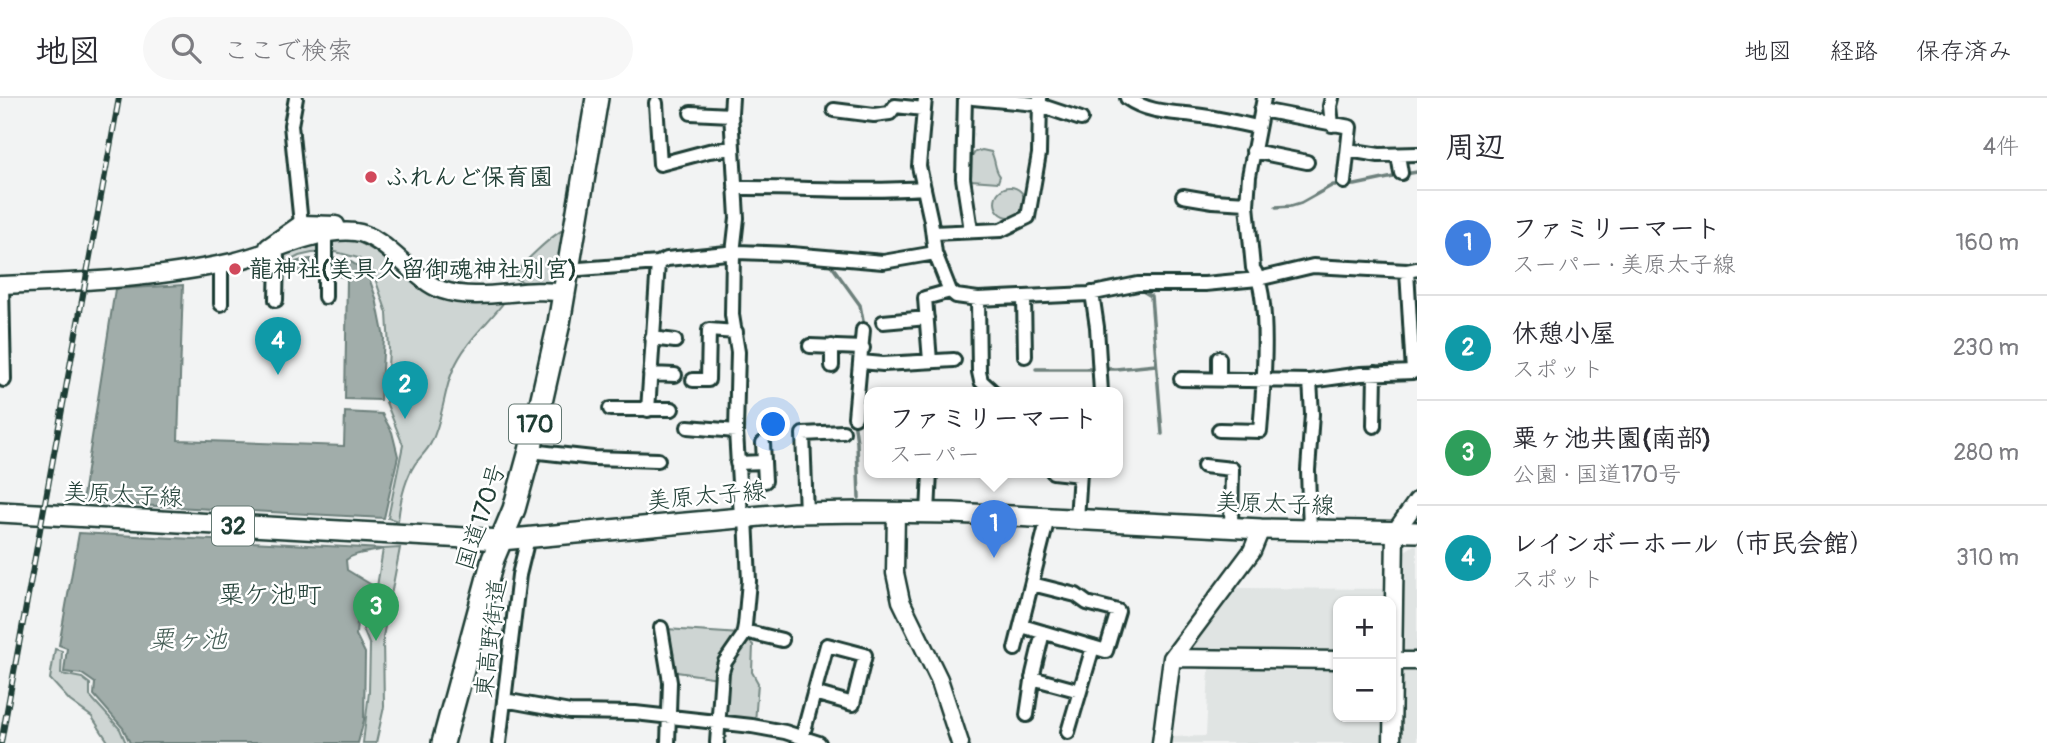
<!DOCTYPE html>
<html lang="ja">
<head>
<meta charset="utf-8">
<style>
  :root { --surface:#fff; --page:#f7f7f7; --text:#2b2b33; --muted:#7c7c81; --line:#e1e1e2; --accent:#d1495b }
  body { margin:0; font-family:Pangolin,"Klee One",sans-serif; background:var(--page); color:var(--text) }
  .controls { position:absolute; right:21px; bottom:21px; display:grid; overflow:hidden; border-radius:14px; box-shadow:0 2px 5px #0004 }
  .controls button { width:63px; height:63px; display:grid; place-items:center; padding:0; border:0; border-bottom:2px solid var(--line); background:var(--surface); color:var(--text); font:35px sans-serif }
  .you { position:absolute; left:774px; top:327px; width:24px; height:24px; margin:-18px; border:5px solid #fff; border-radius:50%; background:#1a73e8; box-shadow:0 0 0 10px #1a73e833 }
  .badge { display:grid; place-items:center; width:46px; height:46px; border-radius:50%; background:var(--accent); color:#fff; font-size:23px; font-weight:700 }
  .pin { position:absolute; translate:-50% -58px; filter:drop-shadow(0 2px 4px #0008) }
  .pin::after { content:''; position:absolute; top:37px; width:24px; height:21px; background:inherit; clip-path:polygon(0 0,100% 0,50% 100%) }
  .popup { position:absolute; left:864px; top:289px; width:259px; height:91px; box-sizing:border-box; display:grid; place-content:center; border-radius:14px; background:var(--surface); filter:drop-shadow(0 2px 5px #0005); font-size:23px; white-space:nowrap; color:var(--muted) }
  .popup b { font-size:26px; color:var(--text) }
  .popup::after { content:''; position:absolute; left:50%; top:100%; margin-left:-14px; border:14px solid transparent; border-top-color:var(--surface) }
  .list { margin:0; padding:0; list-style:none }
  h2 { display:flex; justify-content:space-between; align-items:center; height:91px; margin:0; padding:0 28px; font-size:30px }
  h2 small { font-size:23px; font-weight:400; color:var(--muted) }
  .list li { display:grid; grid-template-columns:46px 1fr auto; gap:21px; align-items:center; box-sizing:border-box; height:105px; padding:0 28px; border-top:2px solid var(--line) }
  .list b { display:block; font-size:26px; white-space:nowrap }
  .list p { margin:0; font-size:23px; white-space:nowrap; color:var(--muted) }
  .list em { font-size:23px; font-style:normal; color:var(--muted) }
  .icon { flex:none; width:38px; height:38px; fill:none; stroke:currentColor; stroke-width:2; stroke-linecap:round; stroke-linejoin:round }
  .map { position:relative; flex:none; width:1417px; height:645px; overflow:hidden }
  header { display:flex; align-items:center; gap:42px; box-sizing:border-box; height:98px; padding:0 35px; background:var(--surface); border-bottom:2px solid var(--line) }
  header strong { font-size:33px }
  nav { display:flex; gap:38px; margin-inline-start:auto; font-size:24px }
  .search { width:490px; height:63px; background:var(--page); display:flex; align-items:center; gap:18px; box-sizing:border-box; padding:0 24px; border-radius:38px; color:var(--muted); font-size:26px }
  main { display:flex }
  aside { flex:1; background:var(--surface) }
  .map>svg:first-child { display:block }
</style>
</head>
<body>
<header>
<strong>地図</strong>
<div class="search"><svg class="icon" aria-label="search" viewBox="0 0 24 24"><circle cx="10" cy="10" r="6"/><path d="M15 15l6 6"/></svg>ここで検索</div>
<nav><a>地図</a><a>経路</a><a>保存済み</a></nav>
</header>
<main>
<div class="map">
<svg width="1417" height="645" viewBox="0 0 1417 645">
  <rect width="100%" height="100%" fill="#f2f3f3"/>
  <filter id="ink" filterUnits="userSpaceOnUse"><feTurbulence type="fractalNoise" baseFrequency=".0143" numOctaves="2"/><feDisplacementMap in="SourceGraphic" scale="14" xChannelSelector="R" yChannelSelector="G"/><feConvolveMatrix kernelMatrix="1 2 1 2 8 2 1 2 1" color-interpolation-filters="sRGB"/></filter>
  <g filter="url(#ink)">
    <path fill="#e0e4e3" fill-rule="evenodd" d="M1414 447H1417V645H1168L1169 639 1206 638 1209 569 1177 566 1235 490 1400 491 1402 455ZM1338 503H1391V619H1338Z"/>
    <path fill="#ced5d3" stroke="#768984" stroke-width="2" d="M982 52 991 54C996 62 994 71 1000 78L998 84 971 82 972 59 975 54Z
      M995 104a15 15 0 1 1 30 0a15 15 0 1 1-30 0Z
      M565 131 562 171 555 184C540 186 526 188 513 179 520 167 552 137 565 131Z
      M341 139 355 142 377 154 423 184 505 203C488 225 464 245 453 272 443 295 443 322 431 345 427 353 420 359 415 366 404 383 400 404 398 423L388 420 403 347 386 304 389 251 387 215 371 169 358 160 336 154 312 155 299 158 282 167V156L294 151Z
      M400 450 383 539 384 609 376 645H363L369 594 370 548 363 531 372 520 383 451Z
      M666 531 740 536 718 580 670 573Z
      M746 541 753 547 752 574 758 585 755 625 722 622 726 569Z
      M55 551 62 553 61 576 82 580 90 586V598L120 631 126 645H109L92 619 70 603 50 581Z"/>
    <path fill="#a1adaa" stroke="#6d807b" stroke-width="2" d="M332 159 351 164 367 174 376 200 384 240 380 302 345 301 347 180 331 176Z
      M311 161 312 177 283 175C287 164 301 162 311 161Z
      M183 187 178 342 344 348 345 314 382 316 392 334 398 358 384 420 82 404 115 191Z
      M79 435 383 451C371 455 355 454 346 462L347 472 375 489 371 514 357 524 356 537 365 555 364 622 358 645H130L123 630 94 597 95 585 82 576 64 574 67 550 59 547Z"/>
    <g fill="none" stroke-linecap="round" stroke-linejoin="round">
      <path stroke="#6d807b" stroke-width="3.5" d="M1405 76 1417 74
        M1276 109 1291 108 1301 105 1333 87H1355L1398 78
        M829 164 860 207 864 228
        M1141 192 1151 198 1162 336
        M1036 271H1116L1156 267
        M854 322 857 344 859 400"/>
      <defs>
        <path id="minor" d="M296 0 291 27 301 126
          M732 0 731 15 737 120 733 155 732 217 738 254 736 333 741 419
          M925 0 919 68 931 123 935 155 950 193 956 198 978 201 1089 196 1138 186H1205L1258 181 1313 168 1407 173 1417 171
          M965 0 963 80 971 132
          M973 0 1036 6 1081 21
          M1127 0C1150 16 1176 14 1202 18 1221 21 1239 25 1257 29
          M656 5 660 66 709 53 733 50
          M834 12 874 17 890 15 895 8 924 11
          M1261 12 1350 29 1344 84
          M691 15 731 17
          M1332 27 1330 8 1332 0
          M1348 52 1379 57 1417 56
          M1253 53 1307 64
          M1398 57 1401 75
          M735 90C799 89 861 95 924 90
          M1183 98 1213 103 1247 105
          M933 135 1001 132 1028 119 1039 56 1040 0
          M325 137V199
          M275 152 277 159 276 202
          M567 172 658 165 667 161 737 154 791 156 883 164 935 155
          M2 187 4 282
          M1092 195 1097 229 1101 294
          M1024 199 1025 258
          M978 201 979 274 981 283 993 294
          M221 206V166
          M883 224 927 220
          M652 240 675 243
          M810 248 863 250
          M930 263 925 200 950 193
          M861 264 883 266 954 262
          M832 268V248
          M650 276 675 277
          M1181 281 1310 283 1361 276 1413 274 1407 173
          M693 282H708L709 232 736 234
          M1219 282V260
          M1310 283 1312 316 1308 372 1310 433
          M610 311H672
          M648 312 658 165
          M855 319 863 232
          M1374 328 1375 275
          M688 329 736 333
          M1219 332 1260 333C1263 297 1272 198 1253 170L1247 107 1249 78 1264 0
          M763 345 765 383
          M530 353 593 360 658 362
          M737 365 764 364
          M1204 368 1232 371 1231 430
          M1053 374 1080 377
          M806 415 803 336 843 334
          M928 415 930 374
          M1077 422 1080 374
          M1022 528 1106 553 1118 513 1087 505 1076 497 1032 486
          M661 530 670 584 668 645
          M744 533 782 542
          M1015 551 1048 420
          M1032 580 1080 593
          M504 602 570 614 635 615 752 628 785 634 819 645
          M1027 617 1033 576 1043 534
          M1068 634 1093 549
          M802 640 827 547 865 557 853 606 814 595
          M499 645 519 477 528 440
          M717 645 722 574 725 564 743 538 745 527 749 483 746 419"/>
        <path id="tertiary" d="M268 149 301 126 336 127
          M0 187C77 184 156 181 232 164 270 156 316 130 355 134 385 137 414 183 442 192 481 205 524 188 564 195
          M896 414 895 475 901 503 939 581 960 645
          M1172 560 1338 562
          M1391 563H1417
          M1161 645 1172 560 1252 453 1261 431
          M1392 645 1395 434 1417 403"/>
        <path id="primary" d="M0 414 501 442 794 415 864 414 953 415 1261 431 1417 434"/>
        <path id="trunk" d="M443 645 493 461 514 411 530 353 559 225 597 0"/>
      </defs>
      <use href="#minor" stroke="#1f3d34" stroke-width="18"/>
      <use href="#tertiary" stroke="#1f3d34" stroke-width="21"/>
      <use href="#primary" stroke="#1f3d34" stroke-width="24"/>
      <use href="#trunk" stroke="#1f3d34" stroke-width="26"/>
      <use href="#minor" stroke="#fff" stroke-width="12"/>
      <use href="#tertiary" stroke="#fff" stroke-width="16"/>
      <use href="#primary" stroke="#fff" stroke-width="19"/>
      <use href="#trunk" stroke="#fff" stroke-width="21"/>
      <defs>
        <path id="rail" d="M1 645 119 0"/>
      </defs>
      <use href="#rail" stroke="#1f3d34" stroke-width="6"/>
      <use href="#rail" stroke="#fff" stroke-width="3.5" stroke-dasharray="10" stroke-linecap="butt"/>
    </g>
  </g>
  <g fill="#d1495b" stroke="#fff" stroke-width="2.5">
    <circle cx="371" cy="79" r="7"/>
    <circle cx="235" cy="171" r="7"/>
  </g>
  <g text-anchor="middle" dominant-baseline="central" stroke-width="5" stroke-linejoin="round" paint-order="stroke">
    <g fill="#fff" stroke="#627771" stroke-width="2">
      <rect x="509" y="306.5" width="52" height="39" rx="5"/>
      <rect x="212" y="408.5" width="42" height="39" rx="5"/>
    </g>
    <g font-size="23" font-weight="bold" fill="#1f3d34">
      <text x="535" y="326">170</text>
      <text x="233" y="428">32</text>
    </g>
    <g font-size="24" font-weight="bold" fill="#1f3d34" stroke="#fff" text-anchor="start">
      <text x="385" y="79">ふれんど保育園</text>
      <text x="249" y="171">龍神社(美具久留御魂神社別宮)</text>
    </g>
    <g font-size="24" fill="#1f3d34" stroke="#fff">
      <text transform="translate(123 397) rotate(3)">美原太子線</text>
      <text transform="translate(706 398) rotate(-5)">美原太子線</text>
      <text transform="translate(1275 406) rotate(2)">美原太子線</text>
      <text transform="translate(481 419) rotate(-72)">国道170号</text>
      <text transform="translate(491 540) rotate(-83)">東高野街道</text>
    </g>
    <g font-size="26" fill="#1f3d34" stroke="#fff">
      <text x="270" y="497">粟ケ池町</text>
    </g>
    <g font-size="26" font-style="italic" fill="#465f57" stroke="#fff">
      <text x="188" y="542">粟ヶ池</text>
    </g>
  </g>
</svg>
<div class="controls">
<button>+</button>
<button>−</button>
</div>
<div class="you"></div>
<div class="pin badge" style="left:994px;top:460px;background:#3f7fe0">1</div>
<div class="popup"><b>ファミリーマート</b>スーパー</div>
<div class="pin badge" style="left:405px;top:321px;background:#0f9aa8">2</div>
<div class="pin badge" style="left:376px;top:543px;background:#2e9e5b">3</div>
<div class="pin badge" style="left:278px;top:277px;background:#0f9aa8">4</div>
</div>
<aside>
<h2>周辺<small>4件</small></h2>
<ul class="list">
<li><span class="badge" style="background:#3f7fe0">1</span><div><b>ファミリーマート</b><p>スーパー · 美原太子線</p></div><em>160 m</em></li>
<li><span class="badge" style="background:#0f9aa8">2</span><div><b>休憩小屋</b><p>スポット</p></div><em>230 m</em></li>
<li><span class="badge" style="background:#2e9e5b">3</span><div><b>粟ヶ池共園(南部)</b><p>公園 · 国道170号</p></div><em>280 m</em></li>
<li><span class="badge" style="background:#0f9aa8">4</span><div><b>レインボーホール（市民会館）</b><p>スポット</p></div><em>310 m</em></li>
</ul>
</aside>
</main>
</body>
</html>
